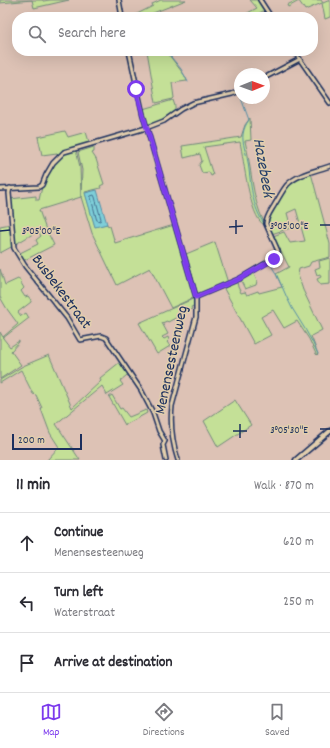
<!DOCTYPE html>
<html lang="en">
<head>
<meta charset="utf-8">
<style>
  :root { --surface:#fff; --page:#f7f7f7; --text:#2b2b33; --muted:#7c7c81; --line:#e1e1e2; --accent:#7c3aed }
  body { margin:0; font-family:Dekko,sans-serif; background:var(--page); color:var(--text) }
  .compass { position:absolute; left:234px; top:68px; width:36px; height:36px; border-radius:50%; background:var(--surface); box-shadow:0 4px 16px #0002; rotate:89deg }
  .scale { position:absolute; left:12px; bottom:10px; width:70px; box-sizing:border-box; padding-left:4px; border:2px solid #1b2f5e; border-top:0; font-size:11px; line-height:14px; white-space:nowrap; color:#1b2f5e; -webkit-text-stroke:3px #e2cead; paint-order:stroke }
  .stop { position:absolute; width:12px; height:12px; margin:-9px; border:3px solid #7c3aed; border-radius:50%; background:#fff }
  .stop.end { background:#7c3aed; border-color:#fff; box-shadow:0 1px 4px #0008 }
  .list { margin:0; padding:0; list-style:none }
  h2 { display:flex; justify-content:space-between; align-items:center; height:52px; margin:0; padding:0 16px; font-size:17px }
  h2 small { font-size:13px; font-weight:400; color:var(--muted) }
  .list li { display:grid; grid-template-columns:26px 1fr auto; gap:12px; align-items:center; box-sizing:border-box; height:60px; padding:0 16px; border-top:1px solid var(--line) }
  .list b { display:block; font-size:15px; white-space:nowrap }
  .list p { margin:0; font-size:13px; white-space:nowrap; color:var(--muted) }
  .list em { font-size:13px; font-style:normal; color:var(--muted) }
  .icon { flex:none; width:22px; height:22px; fill:none; stroke:currentColor; stroke-width:2; stroke-linecap:round; stroke-linejoin:round }
  .map { position:relative; flex:none; width:330px; height:460px; overflow:hidden }
  .search { position:absolute; background:var(--surface); box-shadow:0 4px 16px #0002; left:12px; right:12px; top:12px; height:44px; display:flex; align-items:center; gap:10px; box-sizing:border-box; padding:0 14px; border-radius:16px; color:var(--muted); font-size:15px }
  .sheet { height:232px; background:var(--surface) }
  nav { display:flex; justify-content:space-around; align-items:center; box-sizing:border-box; height:56px; border-top:1px solid var(--line); background:var(--surface); font-size:11px; color:var(--muted) }
  nav a { display:grid; justify-items:center; gap:2px }
  nav .on { color:var(--accent) }
  .map>svg:first-child { display:block }
</style>
</head>
<body>
<div class="map">
<svg width="330" height="460" viewBox="0 0 330 460">
  <rect width="100%" height="100%" fill="#ddc2b5"/>
  <filter id="ink" filterUnits="userSpaceOnUse"><feTurbulence type="fractalNoise" baseFrequency=".025" numOctaves="2"/><feDisplacementMap in="SourceGraphic" scale="8" xChannelSelector="R" yChannelSelector="G"/><feConvolveMatrix kernelMatrix="1 2 1 2 8 2 1 2 1" color-interpolation-filters="sRGB"/></filter>
  <g filter="url(#ink)">
    <path fill="#c4e097" stroke="#70887a" d="M0 0H43V1L50 0H69L34 8 32 0 0 3Z
      M161 0H186L143 17H131L153 6 152 4Z
      M250 0H258L265 10 252 17H240L257 8Z
      M297 0H321L323 3 330 0V17L325 19 322 3 305 10 299 1 288 7 287 5Z
      M147 51H166L185 76 187 81 172 83 174 98 173 99 156 103Z
      M173 100 175 106V111L166 119 149 126 147 125 143 109Z
      M250 118 251 140 245 141C252 168 251 196 264 222V225C249 216 244 160 240 142L204 147 213 175 211 176 209 172 202 173 199 165 202 161 200 154 184 158 182 146 241 137 245 125Z
      M65 131 68 137 86 132 90 145 61 153 58 156 57 153 42 155 38 137Z
      M94 147V152L92 153 96 159 104 184 100 186 101 188 85 192 95 226 107 224V225L110 226 115 243 174 225 195 297 171 308 150 268 117 285 92 233 81 197 39 210 45 227 54 245 23 261 18 254 38 244 36 240 41 236 38 231 14 245 10 199 36 196V200H39C42 185 49 161 64 153 68 152 72 151 76 150L80 167 81 197 82 170 78 152Z
      M311 173 330 244V257L311 262 309 266 299 269 298 275 303 290 322 330 311 336 318 354 317 355 316 354 309 339 297 321 284 328 273 310 261 317 271 335 254 344 223 287 237 281 238 287 241 293 245 292 247 295 258 291 259 293 282 287 276 274 289 267 273 236 284 232 290 243 305 241 296 209 287 213 291 228 271 234 267 224V220L289 184 299 178Z
      M11 224 13 246 0 253V226Z
      M215 242 228 283 199 294 197 292 186 254Z
      M330 258V284L320 285 317 279 321 277 320 274 317 275 315 269 320 267 319 261Z
      M0 269 5 285 18 279 22 282 21 283 24 288 21 291 25 297 28 296 31 300V302L18 312 21 316 26 313 29 318 3 338 10 347 19 341V342L11 351 21 365 0 379V332L3 337 18 324 7 309 0 297Z
      M253 272 257 281 256 285 245 289 240 279Z
      M195 298 196 305 191 307 192 309 168 322 167 321 162 323 168 334 162 337 164 339 168 337 169 340 167 342 170 346 157 354 139 323Z
      M49 355 72 408 101 381 100 378 120 362 133 379 131 380 127 375 120 381 123 385 107 395 102 386 56 424 80 460H47L59 447 50 433 41 409 42 408 36 395 33 394 21 370 0 383V380L23 366Z
      M112 395 120 409 122 408 129 417 146 410 147 413 125 425 109 397Z
      M235 400 251 425 218 447 204 421Z"/>
    <path fill="#7eced8" stroke="#568ea7" d="M97 190 107 224 95 227 85 193Z"/>
    <g fill="none" stroke-linecap="round" stroke-linejoin="round">
      <path stroke="#436f8f" stroke-width="1" d="M91 196 94 195 95 197 101 219 100 221 97 220Z"/>
      <path stroke="#568ea7" stroke-width="1" d="M153 16 154 17
        M166 51 181 69 188 82
        M240 94V95
        M241 98 249 120C246 124 244 128 243 134 242 144 246 152 248 162 251 183 251 206 265 225
        M270 263C279 277 284 293 292 308 301 323 311 337 318 354"/>
      <defs>
        <path id="minor" d="M119 0 122 17
          M260 0 271 17
          M129 51 143 115 196 297V317L172 406C170 425 172 442 178 460
          M294 51 330 103
          M264 78 300 59
          M10 188 9 193 14 248 25 266 67 318 80 340 101 336 106 338 141 390 153 413 159 431 165 441
          M0 189 39 187 42 185 46 175 53 163 64 152 146 128 164 121 181 109 193 103 232 94 240 91
          M196 297 239 279 278 256V251L266 224C266 217 271 211 275 204 279 198 282 191 287 185 297 174 316 171 330 166
          M165 441 163 445 166 460"/>
        <path id="major" d="M296 460 330 431"/>
      </defs>
      <use href="#minor" stroke="#1b2f5e" stroke-width="6"/>
      <use href="#major" stroke="#1b2f5e" stroke-width="7"/>
      <use href="#minor" stroke="#e2cead" stroke-width="3"/>
      <use href="#major" stroke="#e2cead" stroke-width="4"/>
    </g>
  </g>
  <g fill="none" stroke-linecap="round" stroke-linejoin="round" filter="url(#ink)">
    <path stroke="#7c3aed" stroke-width="5" d="M136 89 143 115 196 297 239 279 274 259"/>
  </g>
  <path fill="none" stroke="#1b2f5e" stroke-width="1.5" d="M236 220V234M320 225H330M229 227 243 226M0 231 10 230M240 424V438M320 429H330M233 431H247"/>
  <g text-anchor="middle" dominant-baseline="central" stroke-width="3" stroke-linejoin="round" paint-order="stroke">
    <g font-size="16" fill="#1b2f5e" stroke="#e2cead">
      <text transform="translate(61 292) rotate(53)">Busbekestraat</text>
      <text transform="translate(172 360) rotate(-78)">Menensesteenweg</text>
    </g>
    <g font-size="17" font-style="italic" fill="#253f6a" stroke="#e2cead">
      <text transform="translate(262 168) rotate(80)">Hazebeek</text>
    </g>
  </g>
  <g font-size="10" text-anchor="middle" fill="#1b2f5e" stroke="#e2cead" stroke-width="3" stroke-linejoin="round" paint-order="stroke">
    <text x="289" y="229">3°05'00"E</text>
    <text x="41" y="234">3°05'00"E</text>
    <text x="289" y="433">3°05'30"E</text>
  </g>
</svg>
<svg class="compass" viewBox="-18 -18 36 36"><path d="M0-13l5 13h-10z" fill="#e53935"/><path d="M0 13l5-13h-10z" fill="#7c7c81"/></svg>
<div class="scale">200 m</div>
<div class="stop" style="left:136px;top:89px"></div>
<div class="stop end" style="left:274px;top:259px"></div>
<div class="search"><svg class="icon" aria-label="search" viewBox="0 0 24 24"><circle cx="10" cy="10" r="6"/><path d="M15 15l6 6"/></svg>Search here</div>
</div>
<section class="sheet">
<h2>11 min<small>Walk · 870 m</small></h2>
<ul class="list">
<li><svg class="icon" aria-label="ahead" viewBox="0 0 24 24"><path d="M12 20V5M6 11l6-6 6 6"/></svg><div><b>Continue</b><p>Menensesteenweg</p></div><em>620 m</em></li>
<li><svg class="icon" aria-label="left" viewBox="0 0 24 24"><path d="M17 20v-9H6M10 6l-5 5 5 5"/></svg><div><b>Turn left</b><p>Waterstraat</p></div><em>250 m</em></li>
<li><svg class="icon" aria-label="arrive" viewBox="0 0 24 24"><path d="M6 21V4h12l-3 4 3 4H6"/></svg><div><b>Arrive at destination</b></div></li>
</ul>
</section>
<nav>
<a class="on"><svg class="icon" aria-label="map" viewBox="0 0 24 24"><path d="M3 6l6-2 6 2 6-2v14l-6 2-6-2-6 2zM9 4v14M15 6v14"/></svg>Map</a>
<a><svg class="icon" aria-label="directions" viewBox="0 0 24 24"><path d="M12 3l9 9-9 9-9-9zM9 14v-3h6M13 9l2 2-2 2"/></svg>Directions</a>
<a><svg class="icon" aria-label="saved" viewBox="0 0 24 24"><path d="M7 4h10v16l-5-4-5 4z"/></svg>Saved</a>
</nav>
</body>
</html>
